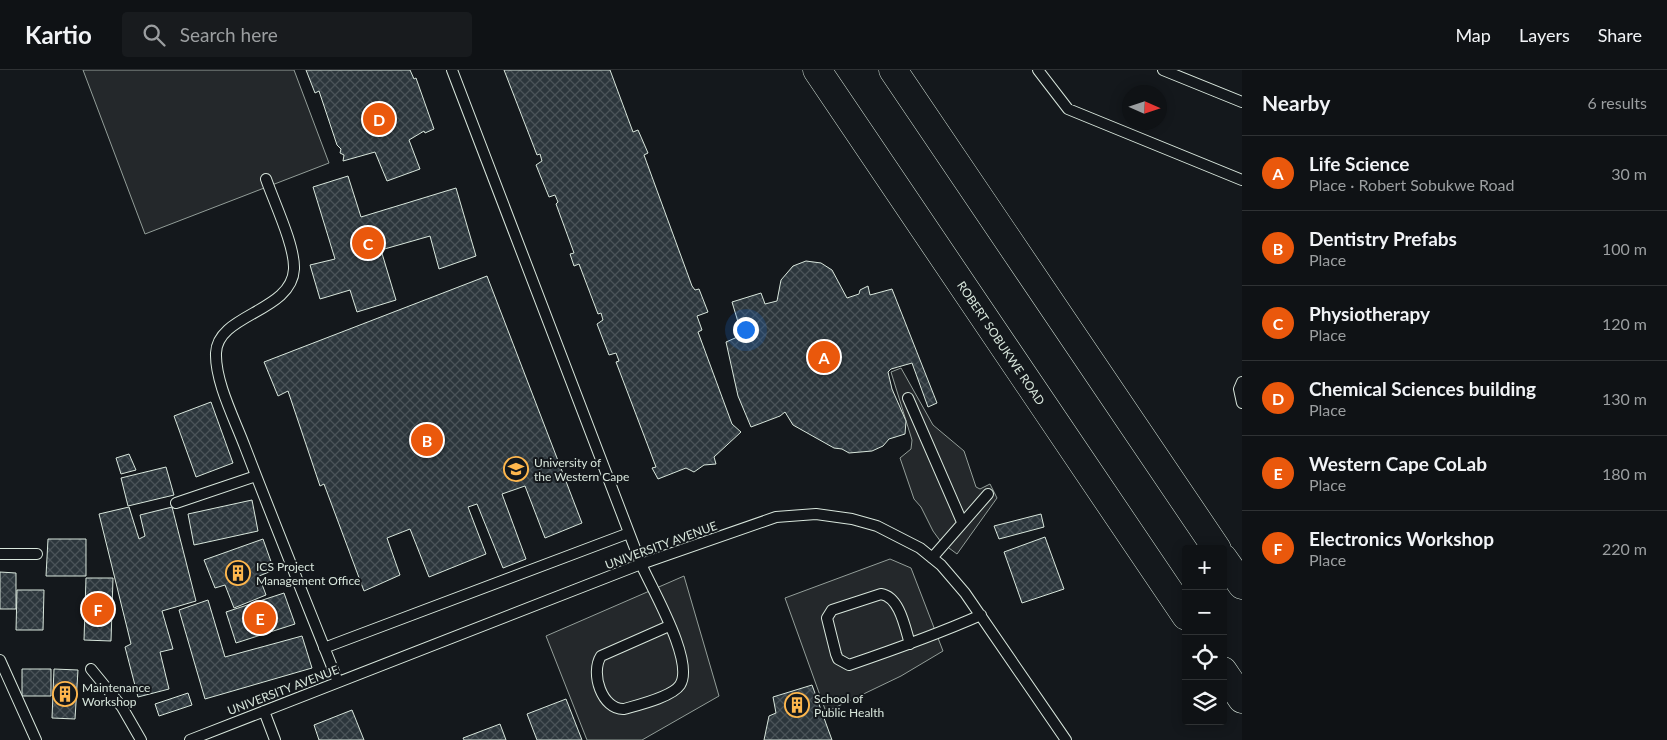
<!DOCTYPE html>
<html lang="en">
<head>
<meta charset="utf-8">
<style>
  :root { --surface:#0f1215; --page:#181b1e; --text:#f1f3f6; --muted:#9b9ea0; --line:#2f3234; --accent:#ea580c }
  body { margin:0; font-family:Lato,sans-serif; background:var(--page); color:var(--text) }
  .controls { position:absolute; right:15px; bottom:15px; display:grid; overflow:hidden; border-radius:5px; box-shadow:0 2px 12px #0003 }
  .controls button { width:45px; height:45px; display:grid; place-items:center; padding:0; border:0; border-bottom:1px solid var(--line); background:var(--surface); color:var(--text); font:25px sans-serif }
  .compass { position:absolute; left:1122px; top:15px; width:45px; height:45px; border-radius:50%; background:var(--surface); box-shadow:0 2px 12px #0003; rotate:93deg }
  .you { position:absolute; left:745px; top:259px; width:18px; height:18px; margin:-12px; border:4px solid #fff; border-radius:50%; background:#1a73e8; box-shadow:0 0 0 8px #1a73e833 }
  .badge { display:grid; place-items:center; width:32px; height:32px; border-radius:50%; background:var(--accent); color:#fff; font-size:16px; font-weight:700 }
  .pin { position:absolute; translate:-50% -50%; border:2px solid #fff; box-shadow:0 1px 5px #0006 }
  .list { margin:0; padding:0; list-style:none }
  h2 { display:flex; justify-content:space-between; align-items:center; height:65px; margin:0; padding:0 20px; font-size:21px }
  h2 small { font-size:16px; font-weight:400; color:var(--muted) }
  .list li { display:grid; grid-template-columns:32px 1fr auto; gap:15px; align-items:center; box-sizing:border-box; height:75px; padding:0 20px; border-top:1px solid var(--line) }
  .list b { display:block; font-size:19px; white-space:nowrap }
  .list p { margin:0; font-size:16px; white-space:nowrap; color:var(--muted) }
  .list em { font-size:16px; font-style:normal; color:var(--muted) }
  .icon { flex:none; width:28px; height:28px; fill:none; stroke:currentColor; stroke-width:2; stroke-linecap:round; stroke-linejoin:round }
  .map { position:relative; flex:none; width:1242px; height:670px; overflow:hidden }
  header { display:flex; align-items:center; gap:30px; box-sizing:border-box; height:70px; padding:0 25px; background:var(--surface); border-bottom:1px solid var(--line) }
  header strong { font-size:24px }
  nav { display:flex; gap:28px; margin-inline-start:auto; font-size:18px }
  .search { width:350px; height:45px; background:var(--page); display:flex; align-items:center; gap:12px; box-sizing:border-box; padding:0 18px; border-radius:5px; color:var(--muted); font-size:19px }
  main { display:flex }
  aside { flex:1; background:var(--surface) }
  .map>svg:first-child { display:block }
</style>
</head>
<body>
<header>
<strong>Kartio</strong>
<div class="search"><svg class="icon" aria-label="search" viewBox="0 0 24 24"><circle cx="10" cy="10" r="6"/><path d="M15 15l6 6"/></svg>Search here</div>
<nav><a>Map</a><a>Layers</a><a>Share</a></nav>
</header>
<main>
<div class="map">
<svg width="1242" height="670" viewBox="0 0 1242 670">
  <defs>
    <pattern id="building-cross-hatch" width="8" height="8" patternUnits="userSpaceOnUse" patternTransform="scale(1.25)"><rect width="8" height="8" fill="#2c363c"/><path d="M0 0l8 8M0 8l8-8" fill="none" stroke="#4a5358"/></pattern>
  </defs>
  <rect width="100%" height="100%" fill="#14181c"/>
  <path fill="#24282b" stroke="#939e99" d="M83 0H294L329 93 145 164Z
    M901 298 933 355 964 381 976 417 980 419 990 414 997 428 957 484 941 472 933 461 921 437 914 429 900 388 911 379 912 370 891 302Z
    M890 489 911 498 943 581 901 606 826 642 785 528Z
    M684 506 719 626 642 670H587L546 566Z"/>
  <path fill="url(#building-cross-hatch)" stroke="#d8e6dc" d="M306 0H410L414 9 416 8 434 59 425 63 424 61 409 70 420 99 387 111 375 82 343 91 344 85 340 83 341 79 337 75 319 21 315 23Z
    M504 0H610L633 62 638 60 648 83 644 85 692 216 695 220 699 219 708 242 697 246 702 260 698 262 732 354 741 362 714 387 716 394 704 395 694 402 686 398 658 409 652 398 656 397 616 292 619 291 616 283 609 285 597 254 603 250 601 243 598 244 579 194 574 196 570 184 574 183 556 134 558 132 555 125 549 127 536 95 542 91 540 84 537 85Z
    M348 106 361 147 456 118 476 186 439 199 430 166 381 180 396 230 357 242 350 220 320 229 310 195 335 189 313 117Z
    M806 191 821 193 832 200 847 228 859 224 860 220 868 216 870 225 892 219 937 333 928 337 912 293 891 299 888 302 892 319 906 351 905 364 889 369 883 376 872 381 849 383 842 379 834 378 793 355 785 342 780 346 751 357 738 326 726 272 742 265 732 232 761 223 765 234 777 231 781 210 793 196Z
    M487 206 582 453 545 468 525 416 502 424 526 489 503 498 477 434 468 437 486 484 429 507 410 459 387 468 400 505 364 521 324 414 320 416 288 321 278 326 264 292Z
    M211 332 233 393 196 407 174 346Z
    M129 384 136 400 121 404 116 388Z
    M166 397 174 425 128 436 121 408Z
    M252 430 258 461 194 475 188 444Z
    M129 437 139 469 145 466 140 445 172 437 196 531 162 541 173 579 160 582 169 619 138 627 125 577 131 574 99 444Z
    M1041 444 1044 457 999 469 994 456Z
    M1045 467 1064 519 1022 533 1004 482Z
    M48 469H86V506H46Z
    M263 469 274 500 259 506 266 525 234 538 225 515 215 518 204 490Z
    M0 502 16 503V539H0Z
    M86 508H113L111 571 84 570Z
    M17 520H44L43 560H16Z
    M284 523 295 554 236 573 226 542Z
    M208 530 225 587 302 566 312 598 205 629 179 540Z
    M22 599H51V626H22Z
    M54 599 78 600 75 649 52 648Z
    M812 615 832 670H764L769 646 776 643 773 627Z
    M188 623 192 635 159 646 155 634Z
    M566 629 582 670H537L527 644Z
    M352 640 364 670H319L314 655Z
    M500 654 506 670H464L463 668Z"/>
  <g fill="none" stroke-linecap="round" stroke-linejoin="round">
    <defs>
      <path id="lane" d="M452 0 641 494C652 519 695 592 680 615 672 627 638 635 624 639 602 640 590 603 601 586L669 556
        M1038 0 1068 39 1242 110
        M1163 0 1242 32
        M266 109C274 132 295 176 294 199 292 242 217 244 216 283 215 312 235 350 245 377 275 455 307 534 338 612
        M1242 312 1239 319 1242 333
        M908 328 962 452
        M176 433 256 406
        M0 484H37
        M932 488 988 424
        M910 574C905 558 900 527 881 524L832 540 827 548 836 584 838 589 849 595C893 580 938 564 981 545
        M324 578 629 463
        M0 590 36 670
        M91 599 122 637 141 670
        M264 641 275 670
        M190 670 641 494 776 447 816 444 852 449 877 456 920 478 941 495 965 523 1066 670"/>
      <path id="primary" d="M817 0 1186 546
        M893 0 1217 479
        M1223 488 1242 515
        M1223 601 1242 629"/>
    </defs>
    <use href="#lane" stroke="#d8e6dc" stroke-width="12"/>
    <use href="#primary" stroke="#d8e6dc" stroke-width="29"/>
    <use href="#lane" stroke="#14181c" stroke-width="10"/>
    <use href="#primary" stroke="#14181c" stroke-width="28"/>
  </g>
  <defs>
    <symbol id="university-ring" viewBox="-11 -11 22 22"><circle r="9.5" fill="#14181c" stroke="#ffb74d" stroke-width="1.5"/><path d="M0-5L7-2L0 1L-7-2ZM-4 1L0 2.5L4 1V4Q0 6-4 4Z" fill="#ffb74d"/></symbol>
    <symbol id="building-ring" viewBox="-11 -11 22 22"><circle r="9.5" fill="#14181c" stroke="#ffb74d" stroke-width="1.5"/><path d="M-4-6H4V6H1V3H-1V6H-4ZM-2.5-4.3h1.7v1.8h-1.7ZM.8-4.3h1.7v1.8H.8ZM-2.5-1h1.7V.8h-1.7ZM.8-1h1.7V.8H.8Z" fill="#ffb74d"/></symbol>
  </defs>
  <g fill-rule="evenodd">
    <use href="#university-ring" x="502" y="385" width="28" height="28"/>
    <use href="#building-ring" x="224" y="489" width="28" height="28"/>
    <use href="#building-ring" x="51" y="610" width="28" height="28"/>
    <use href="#building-ring" x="783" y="621" width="28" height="28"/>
  </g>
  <g text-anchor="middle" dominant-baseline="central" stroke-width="4" stroke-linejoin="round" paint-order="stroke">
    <g font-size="12" fill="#d8e6dc" stroke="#14181c">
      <text transform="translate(1001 273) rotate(56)">ROBERT SOBUKWE ROAD</text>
      <text transform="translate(661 475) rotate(-20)">UNIVERSITY AVENUE</text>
      <text transform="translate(283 620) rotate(-21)">UNIVERSITY AVENUE</text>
    </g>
    <g font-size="12" fill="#d8e6dc" stroke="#14181c" text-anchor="start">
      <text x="534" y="392">University of<tspan x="534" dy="14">the Western Cape</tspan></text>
      <text x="256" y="496">ICS Project<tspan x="256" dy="14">Management Office</tspan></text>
      <text x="82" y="617">Maintenance<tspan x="82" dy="14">Workshop</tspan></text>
      <text x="814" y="628">School of<tspan x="814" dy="14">Public Health</tspan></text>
    </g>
  </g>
</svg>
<div class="controls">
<button>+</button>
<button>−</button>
<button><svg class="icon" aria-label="locate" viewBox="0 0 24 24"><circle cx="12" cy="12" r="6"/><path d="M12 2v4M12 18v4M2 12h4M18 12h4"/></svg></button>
<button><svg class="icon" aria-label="layers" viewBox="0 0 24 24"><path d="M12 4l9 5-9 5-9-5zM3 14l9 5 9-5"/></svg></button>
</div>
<svg class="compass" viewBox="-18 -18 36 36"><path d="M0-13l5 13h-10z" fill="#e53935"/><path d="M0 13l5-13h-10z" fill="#9b9ea0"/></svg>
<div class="you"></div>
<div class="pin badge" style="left:824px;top:287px">A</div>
<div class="pin badge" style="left:427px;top:370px">B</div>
<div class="pin badge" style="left:368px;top:173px">C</div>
<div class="pin badge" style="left:379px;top:49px">D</div>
<div class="pin badge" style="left:260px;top:548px">E</div>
<div class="pin badge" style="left:98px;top:539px">F</div>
</div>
<aside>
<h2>Nearby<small>6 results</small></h2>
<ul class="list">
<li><span class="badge">A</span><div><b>Life Science</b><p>Place · Robert Sobukwe Road</p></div><em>30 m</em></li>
<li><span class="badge">B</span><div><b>Dentistry Prefabs</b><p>Place</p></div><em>100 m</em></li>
<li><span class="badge">C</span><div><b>Physiotherapy</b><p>Place</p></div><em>120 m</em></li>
<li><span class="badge">D</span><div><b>Chemical Sciences building</b><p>Place</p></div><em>130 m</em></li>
<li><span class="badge">E</span><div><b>Western Cape CoLab</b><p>Place</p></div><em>180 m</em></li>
<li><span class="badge">F</span><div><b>Electronics Workshop</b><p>Place</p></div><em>220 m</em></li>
</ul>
</aside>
</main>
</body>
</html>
